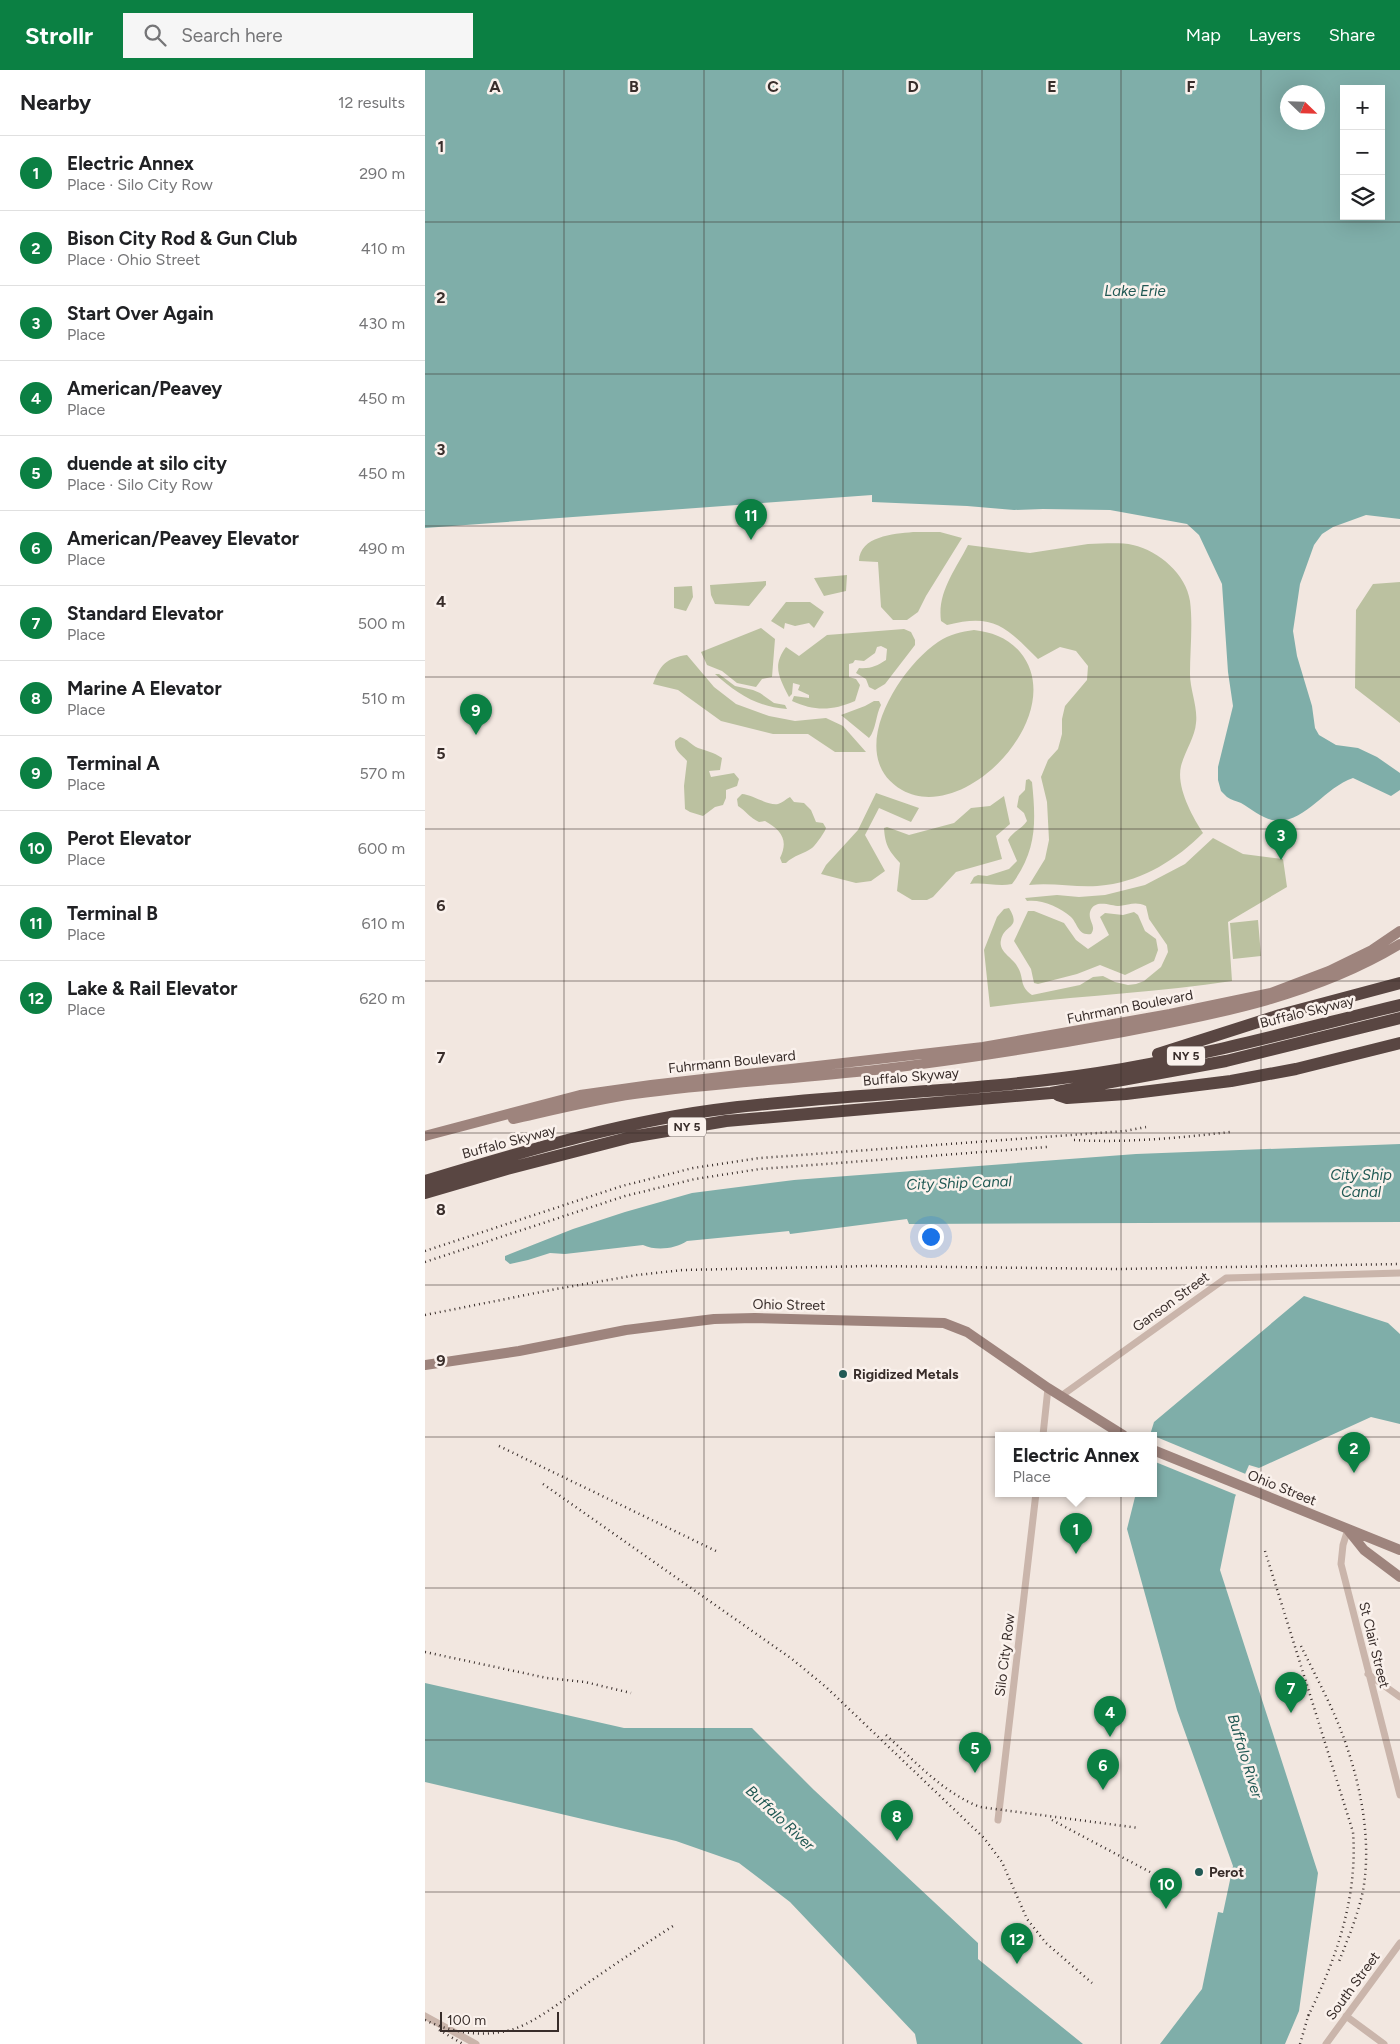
<!DOCTYPE html>
<html lang="en">
<head>
<meta charset="utf-8">
<style>
  :root { --surface:#fff; --page:#f6f6f6; --text:#202124; --muted:#757577; --line:#e0e0e0; --accent:#0b8043 }
  body { margin:0; font-family:Figtree,sans-serif; background:var(--page); color:var(--text) }
  .controls { position:absolute; right:15px; top:15px; display:grid; overflow:hidden; border-radius:0px; box-shadow:0 5px 20px #0002 }
  .controls button { width:45px; height:45px; display:grid; place-items:center; padding:0; border:0; border-bottom:1px solid var(--line); background:var(--surface); color:var(--text); font:25px sans-serif }
  .compass { position:absolute; left:855px; top:15px; width:45px; height:45px; border-radius:50%; background:var(--surface); box-shadow:0 5px 20px #0002; rotate:113deg }
  .scale { position:absolute; left:15px; bottom:12px; width:119px; box-sizing:border-box; padding-left:5px; border:2px solid #382d2a; border-top:0; font-size:14px; line-height:18px; white-space:nowrap; color:#382d2a; -webkit-text-stroke:4px #faf1ec; paint-order:stroke }
  .you { position:absolute; left:505px; top:1166px; width:18px; height:18px; margin:-12px; border:4px solid #fff; border-radius:50%; background:#1a73e8; box-shadow:0 0 0 8px #1a73e833 }
  .badge { display:grid; place-items:center; width:32px; height:32px; border-radius:50%; background:var(--accent); color:#fff; font-size:16px; font-weight:700 }
  .pin { position:absolute; translate:-50% -41px; filter:drop-shadow(0 1px 2px #0008) }
  .pin::after { content:''; position:absolute; top:26px; width:18px; height:15px; background:inherit; clip-path:polygon(0 0,100% 0,50% 100%) }
  .popup { position:absolute; left:570px; top:1362px; width:162px; height:65px; box-sizing:border-box; display:grid; place-content:center; border-radius:0px; background:var(--surface); filter:drop-shadow(0 1px 4px #0005); font-size:16px; white-space:nowrap; color:var(--muted) }
  .popup b { font-size:19px; color:var(--text) }
  .popup::after { content:''; position:absolute; left:50%; top:100%; margin-left:-10px; border:10px solid transparent; border-top-color:var(--surface) }
  .list { margin:0; padding:0; list-style:none }
  h2 { display:flex; justify-content:space-between; align-items:center; height:65px; margin:0; padding:0 20px; font-size:21px }
  h2 small { font-size:16px; font-weight:400; color:var(--muted) }
  .list li { display:grid; grid-template-columns:32px 1fr auto; gap:15px; align-items:center; box-sizing:border-box; height:75px; padding:0 20px; border-top:1px solid var(--line) }
  .list b { display:block; font-size:19px; white-space:nowrap }
  .list p { margin:0; font-size:16px; white-space:nowrap; color:var(--muted) }
  .list em { font-size:16px; font-style:normal; color:var(--muted) }
  .icon { flex:none; width:28px; height:28px; fill:none; stroke:currentColor; stroke-width:2; stroke-linecap:round; stroke-linejoin:round }
  .map { position:relative; flex:none; width:975px; height:1974px; overflow:hidden }
  header { display:flex; align-items:center; gap:30px; box-sizing:border-box; height:70px; padding:0 25px; background:var(--accent); color:#fff }
  header strong { font-size:24px }
  nav { display:flex; gap:28px; margin-inline-start:auto; font-size:18px }
  .search { width:350px; height:45px; background:var(--page); display:flex; align-items:center; gap:12px; box-sizing:border-box; padding:0 18px; border-radius:0px; color:var(--muted); font-size:19px }
  main { display:flex }
  aside { flex:1; background:var(--surface) }
  .map>svg:first-child { display:block }
</style>
</head>
<body>
<header>
<strong>Strollr</strong>
<div class="search"><svg class="icon" aria-label="search" viewBox="0 0 24 24"><circle cx="10" cy="10" r="6"/><path d="M15 15l6 6"/></svg>Search here</div>
<nav><a>Map</a><a>Layers</a><a>Share</a></nav>
</header>
<main>
<aside>
<h2>Nearby<small>12 results</small></h2>
<ul class="list">
<li><span class="badge">1</span><div><b>Electric Annex</b><p>Place · Silo City Row</p></div><em>290 m</em></li>
<li><span class="badge">2</span><div><b>Bison City Rod &amp; Gun Club</b><p>Place · Ohio Street</p></div><em>410 m</em></li>
<li><span class="badge">3</span><div><b>Start Over Again</b><p>Place</p></div><em>430 m</em></li>
<li><span class="badge">4</span><div><b>American/Peavey</b><p>Place</p></div><em>450 m</em></li>
<li><span class="badge">5</span><div><b>duende at silo city</b><p>Place · Silo City Row</p></div><em>450 m</em></li>
<li><span class="badge">6</span><div><b>American/Peavey Elevator</b><p>Place</p></div><em>490 m</em></li>
<li><span class="badge">7</span><div><b>Standard Elevator</b><p>Place</p></div><em>500 m</em></li>
<li><span class="badge">8</span><div><b>Marine A Elevator</b><p>Place</p></div><em>510 m</em></li>
<li><span class="badge">9</span><div><b>Terminal A</b><p>Place</p></div><em>570 m</em></li>
<li><span class="badge">10</span><div><b>Perot Elevator</b><p>Place</p></div><em>600 m</em></li>
<li><span class="badge">11</span><div><b>Terminal B</b><p>Place</p></div><em>610 m</em></li>
<li><span class="badge">12</span><div><b>Lake &amp; Rail Elevator</b><p>Place</p></div><em>620 m</em></li>
</ul>
</aside>
<div class="map">
<svg width="975" height="1974" viewBox="0 0 975 1974">
  <rect width="100%" height="100%" fill="#f2e7e0"/>
  <path fill="#bbc1a0" d="M488 462H515L537 468 501 526 493 542 482 550H468L456 537 453 492 434 491C435 466 468 464 488 462Z
    M663 474C677 474 694 472 708 475 734 481 761 504 765 531 768 555 765 580 765 604 765 620 773 637 771 653 770 667 760 681 756 696 751 717 767 746 778 763 752 789 719 810 681 815 656 819 630 812 604 815L620 789 624 770 622 732 616 707 623 690 633 679 637 664V649L640 636 662 610 663 596 651 581 635 577 613 589C581 557 569 543 522 555L516 551C512 522 531 499 543 475L605 483Z
    M422 505 421 521 399 526 389 508Z
    M341 511V515L324 536 290 534 286 525 285 515Z
    M975 512V653L930 618 931 540 948 514Z
    M267 516 268 527 261 541 249 538V517Z
    M361 532H385L399 542 389 558 384 553 370 556 360 553 359 559 346 551Z
    M336 558 350 569 347 607 337 609 331 617 312 613 297 601 282 595 276 582Z
    M479 559 486 562 490 570V575L460 614 450 620 444 617 441 609 431 603 434 598C445 599 452 596 461 590L462 579 456 576 452 577 450 583 439 591 430 590 428 593 424 594V607L431 609 435 615 430 631C407 641 389 641 367 631L369 626 384 628V625L373 620 375 615 368 613 367 624 364 627C354 607 347 596 361 577L374 586 402 565Z
    M549 560C567 562 583 568 595 582 646 643 540 756 477 720 418 686 474 598 513 572 525 564 536 562 549 560Z
    M262 585 289 617 311 634 344 646 370 651 401 648 418 656 441 682H410L383 664H348L296 651 253 620 228 614C235 595 241 588 262 585Z
    M290 604H294L310 616 328 620 335 623 349 633 360 635 362 639C332 637 311 623 290 604Z
    M449 631H454L456 635C451 644 451 660 444 668L416 645 440 636Z
    M255 667C263 669 266 675 273 678 282 681 288 682 297 688L295 700 284 701 286 707 309 703 314 709 312 716 301 720V728L298 735 290 737 278 746 265 742 260 739 259 716 262 691C256 684 249 681 250 671Z
    M604 709 607 712C611 752 612 780 587 814 573 817 560 812 545 814L549 807 553 805 562 806 584 799 592 791 583 770C588 761 597 759 602 751L599 743 592 737 594 726 600 720 601 710Z
    M451 723 494 738 486 752 454 738 440 765 460 801 446 811 431 813 396 804 401 795 433 760Z
    M317 724C328 725 344 736 353 734 357 733 361 729 365 727L369 732 379 733 386 740 391 752 398 753 401 758C400 762 390 776 387 778 379 784 369 785 361 793H357L355 788C364 770 356 760 340 751L334 752C325 748 321 741 313 736L312 729Z
    M579 726 585 754 571 766 577 789 531 802 508 827 502 830H487L472 821 475 793C464 781 460 775 459 758L462 757 484 765 529 753 546 738 565 736Z
    M788 768 818 784 858 789 862 817 803 852 807 911C727 923 646 926 565 937L559 880 572 847 579 839 584 838C597 859 579 854 576 870 573 882 588 888 592 896 600 908 593 915 607 925L655 915 668 907 678 906 690 912 703 915 711 914 719 911 736 897 743 882 742 875 724 849 721 836C710 831 705 835 694 836 686 836 669 828 665 842 663 851 672 856 666 864 653 866 653 854 646 847 635 837 616 829 602 831L600 828 632 825 654 827 680 825 720 815 760 794Z
    M603 841H609L639 853 651 870 663 879 684 865 675 847 680 843 698 845 709 842 713 845 720 861 731 869 733 880 729 891 700 905 675 895 652 904 613 914 609 913 606 899 589 871Z
    M833 850 836 886 808 889 805 853Z"/>
  <path fill="#7faea9" fill-rule="evenodd" d="M0 0H975V449L941 445 908 457 897 464 889 475 875 514 868 561 872 586 887 636 890 658 894 665 911 675 933 678 952 687 975 703V720L966 726 928 708C898 718 879 756 847 750 836 747 826 739 816 733 812 731 806 730 802 727L796 721 793 710V697L808 636 803 602 797 514 774 465 762 454 685 440 618 439 589 440 542 436 447 432V425L0 458ZM919 19H956V146H919ZM892 22V52H862V22Z
    M975 1074V1152L484 1154 482 1149 365 1164 364 1161 262 1171C250 1179 231 1181 218 1175L140 1184 125 1183 103 1190 85 1194 80 1190V1186L148 1159 200 1142 267 1123 369 1110 711 1084Z
    M879 1226 963 1253 975 1264V1354L946 1347 834 1398 824 1395 810 1427 795 1500 893 1803 874 1941 860 1974H735L777 1919 793 1842 798 1843 808 1796 752 1640 702 1459 711 1423H728V1365H725L729 1352Z
    M0 1613 199 1658H327L389 1720 553 1873V1889L658 1974H492L490 1964 365 1832 314 1793 251 1771 0 1712Z"/>
  <path fill="#f2e7e0" d="M729 1366 823 1405 814 1426 728 1391Z"/>
  <g fill="none" stroke-linecap="round" stroke-linejoin="round">
    <path stroke="#cab5ab" stroke-width="7" d="M636 1326 801 1208 975 1203
      M618 1365 623 1318
      M923 1459 918 1475 916 1494 975 1725
      M943 1604 975 1627
      M573 1750 611 1423
      M0 1946 51 1974
      M921 1946 959 1974
      M901 1974 975 1873"/>
    <path stroke="#9e847d" stroke-width="10" d="M88 1049C128 1040 168 1030 209 1024 289 1013 370 1009 450 1000 533 990 616 977 698 962 794 944 891 925 975 874
      M0 1066 155 1025 226 1015 558 977 745 944 846 923 904 901 947 880 975 861
      M0 1295 94 1281 201 1260 289 1249 330 1248 519 1253 542 1262 623 1318 698 1365
      M728 1380 975 1480
      M923 1460 939 1480 975 1507"/>
    <path stroke="#594642" stroke-width="12" d="M733 984 855 945 975 913
      M633 1025 642 1028 701 1024 806 1011 871 999 975 973
      M0 1111C100 1081 202 1050 305 1038 428 1023 551 1022 673 1003 775 987 875 959 975 935
      M0 1123 82 1099 206 1067 301 1051 626 1023 801 991 975 948"/>
    <path stroke="#382d2a" stroke-width="2.5" stroke-dasharray="1 4" stroke-linecap="butt" d="M649 1070C702 1073 753 1068 805 1062
      M0 1181 197 1116 268 1098 335 1088 700 1061 721 1057
      M0 1192 200 1126 270 1109 335 1099 622 1077
      M0 1245 131 1219 212 1205 258 1200 446 1196 694 1199 975 1194
      M74 1376 291 1481
      M118 1414 367 1589 401 1617 559 1768 577 1792 602 1849 621 1873 667 1913
      M840 1481 928 1762C933 1827 911 1891 882 1948
      M876 1576C889 1603 904 1630 915 1658 933 1704 945 1757 940 1807 937 1836 924 1866 913 1894
      M0 1582 122 1608 160 1612 206 1623
      M461 1665C491 1692 517 1722 555 1737L714 1758
      M627 1750 725 1802
      M0 1950C27 1963 59 1968 89 1959 112 1951 137 1931 157 1917 187 1896 217 1876 248 1856
      M14 1960 38 1974
      M875 1974 884 1943"/>
  </g>
  <path fill="none" stroke="#382d2a" stroke-width="1" stroke-opacity="0.55" d="M139 0V1974M279 0V1974M418 0V1974M557 0V1974M696 0V1974M836 0V1974M0 152H975M0 304H975M0 456H975M0 607H975M0 759H975M0 911H975M0 1063H975M0 1215H975M0 1367H975M0 1518H975M0 1670H975M0 1822H975"/>
  <g fill="#215954" stroke="#faf1ec" stroke-width="2">
    <circle cx="418" cy="1304" r="5"/>
    <circle cx="774" cy="1802" r="5"/>
  </g>
  <g text-anchor="middle" dominant-baseline="central" stroke-width="5" stroke-linejoin="round" paint-order="stroke">
    <g fill="#faf1ec" stroke="#726864" stroke-width="1">
      <rect x="742" y="976.5" width="38" height="19" rx="4"/>
      <rect x="243" y="1047.5" width="38" height="19" rx="4"/>
    </g>
    <g font-size="12" font-weight="bold" fill="#382d2a">
      <text x="761" y="986">NY 5</text>
      <text x="262" y="1057">NY 5</text>
    </g>
    <g font-size="14" fill="#382d2a" stroke="#faf1ec">
      <text transform="translate(705 937) rotate(-11)">Fuhrmann Boulevard</text>
      <text transform="translate(882 942) rotate(-14)">Buffalo Skyway</text>
      <text transform="translate(307 992) rotate(-6)">Fuhrmann Boulevard</text>
      <text transform="translate(486 1007) rotate(-5)">Buffalo Skyway</text>
      <text transform="translate(84 1072) rotate(-15)">Buffalo Skyway</text>
      <text transform="translate(746 1232) rotate(-36)">Ganson Street</text>
      <text transform="translate(364 1235) rotate(1)">Ohio Street</text>
      <text transform="translate(857 1418) rotate(22)">Ohio Street</text>
      <text transform="translate(949 1575) rotate(76)">St Clair Street</text>
      <text transform="translate(580 1585) rotate(-83)">Silo City Row</text>
      <text transform="translate(928 1916) rotate(-54)">South Street</text>
    </g>
    <g font-size="14" font-weight="bold" fill="#382d2a" stroke="#faf1ec" text-anchor="start">
      <text x="428" y="1304">Rigidized Metals</text>
      <text x="784" y="1802">Perot</text>
    </g>
    <g font-size="15" font-style="italic" fill="#215954" stroke="#faf1ec">
      <text x="710" y="221">Lake Erie</text>
      <text x="936" y="1105">City Ship<tspan x="936" dy="17">Canal</tspan></text>
      <text transform="translate(534 1113) rotate(-2)">City Ship Canal</text>
      <text transform="translate(820 1686) rotate(73)">Buffalo River</text>
      <text transform="translate(355 1748) rotate(43)">Buffalo River</text>
    </g>
  </g>
  <g font-size="16" text-anchor="middle" font-weight="bold" fill="#382d2a" stroke="#faf1ec" stroke-width="5" stroke-linejoin="round" paint-order="stroke">
    <text x="70" y="22">A</text>
    <text x="209" y="22">B</text>
    <text x="348" y="22">C</text>
    <text x="488" y="22">D</text>
    <text x="627" y="22">E</text>
    <text x="766" y="22">F</text>
    <text x="16" y="82">1</text>
    <text x="16" y="233">2</text>
    <text x="16" y="385">3</text>
    <text x="16" y="537">4</text>
    <text x="16" y="689">5</text>
    <text x="16" y="841">6</text>
    <text x="16" y="993">7</text>
    <text x="16" y="1145">8</text>
    <text x="16" y="1296">9</text>
  </g>
</svg>
<div class="controls">
<button>+</button>
<button>−</button>
<button><svg class="icon" aria-label="layers" viewBox="0 0 24 24"><path d="M12 4l9 5-9 5-9-5zM3 14l9 5 9-5"/></svg></button>
</div>
<svg class="compass" viewBox="-18 -18 36 36"><path d="M0-13l5 13h-10z" fill="#e53935"/><path d="M0 13l5-13h-10z" fill="#757577"/></svg>
<div class="scale">100 m</div>
<div class="you"></div>
<div class="pin badge" style="left:651px;top:1484px">1</div>
<div class="popup"><b>Electric Annex</b>Place</div>
<div class="pin badge" style="left:929px;top:1403px">2</div>
<div class="pin badge" style="left:856px;top:790px">3</div>
<div class="pin badge" style="left:685px;top:1667px">4</div>
<div class="pin badge" style="left:550px;top:1703px">5</div>
<div class="pin badge" style="left:678px;top:1720px">6</div>
<div class="pin badge" style="left:866px;top:1643px">7</div>
<div class="pin badge" style="left:472px;top:1771px">8</div>
<div class="pin badge" style="left:51px;top:665px">9</div>
<div class="pin badge" style="left:741px;top:1839px">10</div>
<div class="pin badge" style="left:326px;top:470px">11</div>
<div class="pin badge" style="left:592px;top:1894px">12</div>
</div>
</main>
</body>
</html>
